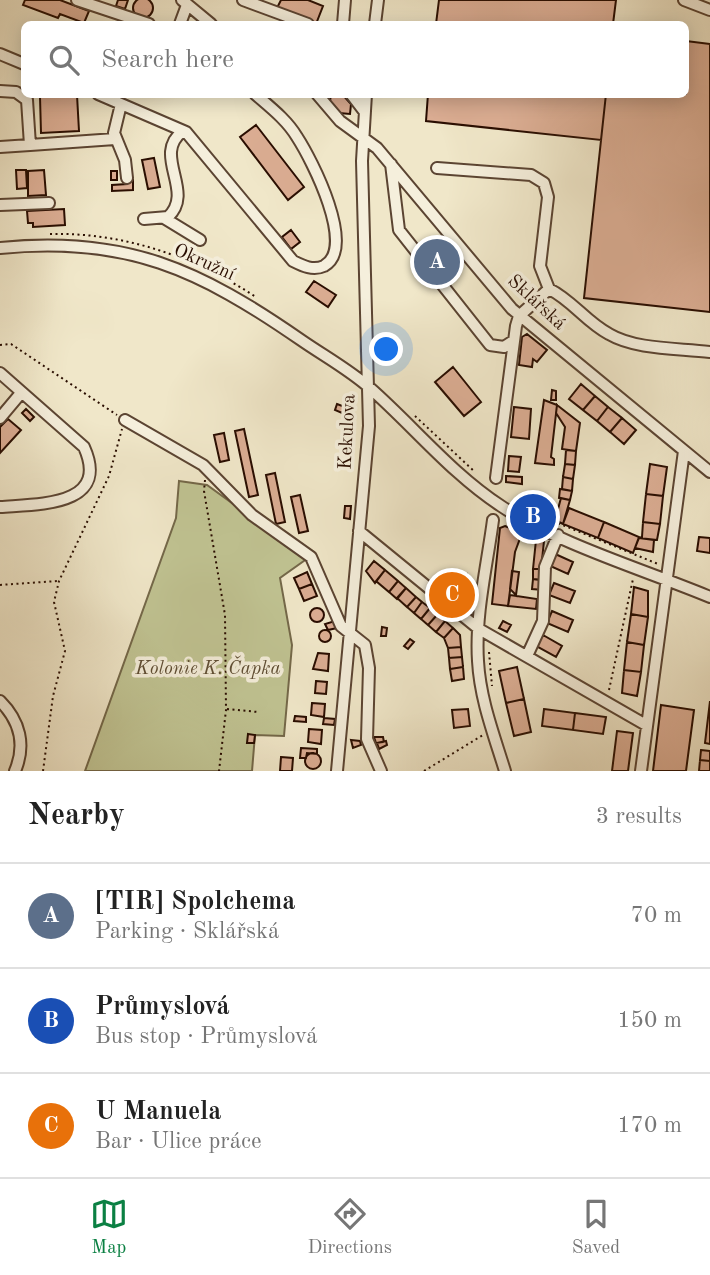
<!DOCTYPE html>
<html lang="en">
<head>
<meta charset="utf-8">
<style>
  :root { --surface:#fff; --page:#f2f2f2; --text:#222; --muted:#767676; --line:#e0e0e0; --accent:#0b8043 }
  body { margin:0; font-family:"Old Standard TT",serif; background:var(--page); color:var(--text) }
  .you { position:absolute; left:387px; top:350px; width:24px; height:24px; margin:-18px; border:5px solid #fff; border-radius:50%; background:#1a73e8; box-shadow:0 0 0 10px #1a73e833 }
  .badge { display:grid; place-items:center; width:46px; height:46px; border-radius:50%; background:var(--accent); color:#fff; font-size:23px; font-weight:700 }
  .pin { position:absolute; translate:-50% -50%; border:4px solid #fff; box-shadow:0 2px 7px #0006 }
  .list { margin:0; padding:0; list-style:none }
  h2 { display:flex; justify-content:space-between; align-items:center; height:91px; margin:0; padding:0 28px; font-size:30px }
  h2 small { font-size:23px; font-weight:400; color:var(--muted) }
  .list li { display:grid; grid-template-columns:46px 1fr auto; gap:21px; align-items:center; box-sizing:border-box; height:105px; padding:0 28px; border-top:2px solid var(--line) }
  .list b { display:block; font-size:26px; white-space:nowrap }
  .list p { margin:0; font-size:23px; white-space:nowrap; color:var(--muted) }
  .list em { font-size:23px; font-style:normal; color:var(--muted) }
  .icon { flex:none; width:38px; height:38px; fill:none; stroke:currentColor; stroke-width:2; stroke-linecap:round; stroke-linejoin:round }
  .map { position:relative; flex:none; width:710px; height:771px; overflow:hidden }
  .search { position:absolute; background:var(--surface); box-shadow:0 4px 18px #0003; left:21px; right:21px; top:21px; height:77px; display:flex; align-items:center; gap:18px; box-sizing:border-box; padding:0 24px; border-radius:10px; color:var(--muted); font-size:26px }
  .sheet { height:406px; background:var(--surface) }
  nav { display:flex; justify-content:space-around; align-items:center; box-sizing:border-box; height:98px; border-top:2px solid var(--line); background:var(--surface); font-size:19px; color:var(--muted) }
  nav a { display:grid; justify-items:center; gap:4px }
  nav .on { color:var(--accent) }
  .map>svg:first-child { display:block }
</style>
</head>
<body>
<div class="map">
<svg width="710" height="771" viewBox="0 0 710 771">
  <rect width="100%" height="100%" fill="#f0e7c9"/>
  <filter id="stains"><feTurbulence type="fractalNoise" baseFrequency=".00286" numOctaves="4"/><feColorMatrix values="0 0 0 0 .2 0 0 0 0 .09 0 0 0 0 .02 0 0 0 .5 -.17"/></filter>
  <radialGradient id="worn" r=".72"><stop offset=".6" stop-color="#630" stop-opacity="0"/><stop offset="1" stop-color="#630" stop-opacity=".3"/></radialGradient>
  <path fill="#c0c392" stroke="#746849" stroke-width="2" d="M179 481 207 485 308 558 280 578 292 645 284 736 255 735 252 771H85L176 518Z"/>
  <path fill="#dbad93" stroke="#290d00" stroke-width="2" d="M133 8a10 10 0 1 1 20 0a10 10 0 1 1-20 0Z
    M25 0H60L89 11 84 23 60 14 58 18 23 5Z
    M118 0H128L125 9 116 6Z
    M281 0H308L323 6 316 24 277 8Z
    M439 0H616L613 24H436Z
    M686 41 710 44V312L584 298 606 94H686Z
    M331 94H342L351 104 350 114 339 113 330 101Z
    M428 94H606L601 140 426 121Z
    M77 95 79 131 41 133 40 97Z
    M256 125 304 187 288 200 240 137Z
    M154 158 160 187 148 189 142 160Z
    M16 170H26L27 188 17 189Z
    M44 170 46 195 28 196V171Z
    M111 171H117V180H111Z
    M133 180V190L112 191V185L127 184V181Z
    M64 209 65 225 33 227V223H28L27 211Z
    M291 230 300 242 291 249 282 237Z
    M314 281 336 295 328 307 306 292Z
    M527 334 547 350 537 362 533 359 532 367 519 365 522 337Z
    M453 367 481 402 464 416 435 382Z
    M581 384 595 396 583 410 569 399Z
    M552 390 556 391V400H551Z
    M595 396 608 407 597 421 583 410Z
    M544 400 557 405 551 457 554 459V465L535 463Z
    M337 404 345 407 342 413 335 410Z
    M557 405 580 423 576 451 562 449 565 427 556 413Z
    M514 407 531 409 529 439 511 437Z
    M608 407 622 418 610 432 597 421Z
    M26 409 34 417 30 421 22 413Z
    M622 418 636 430 624 444 610 432Z
    M8 419 21 430 0 453V427Z
    M244 429 258 495 249 497 235 431Z
    M224 433 229 460 220 462 214 435Z
    M566 450 576 451 575 465 565 464Z
    M509 456 521 457 519 472 508 471Z
    M565 464 575 465 573 479 563 477Z
    M650 464 667 467 663 496 646 494Z
    M275 473 285 522 276 524 266 475Z
    M506 476 522 477V484L506 482Z
    M563 477 573 479 572 491 562 489Z
    M560 489 572 491 570 500 559 498Z
    M646 494 663 496 660 524 643 522Z
    M300 495 308 531 299 533 291 497Z
    M561 498 570 500 563 524 555 520Z
    M345 506H351L350 519 344 518Z
    M569 508 604 522 598 538 563 524Z
    M545 511 556 517 555 520 543 516Z
    M604 522 639 537 633 553 598 538Z
    M643 522 660 524 657 540 639 538 642 537Z
    M505 526 522 533 515 552 508 606 492 604 500 528Z
    M699 537 710 538V553L697 551Z
    M639 538 654 540 653 552 635 548Z
    M536 540 544 541 541 569H533Z
    M553 553 573 562 568 574 548 565Z
    M374 561 385 570 375 583 366 571Z
    M533 569H541V580L533 579Z
    M385 570 398 581 389 592 376 581Z
    M512 571 519 572 516 595 510 589Z
    M307 572 312 584 299 589 294 578Z
    M447 573 450 579 467 574 472 590 453 596 450 594 441 576Z
    M533 579 543 580V590L532 589Z
    M398 581 406 588 397 599 389 592Z
    M554 583 575 591 570 603 549 595Z
    M312 584 317 596 304 601 299 589Z
    M634 587 648 591V617L631 614Z
    M406 588 416 597 407 607 397 598Z
    M510 595 537 599 536 609 508 606Z
    M416 597 422 602 414 613 407 607Z
    M422 602 430 608 421 619 414 613Z
    M430 608 437 615 428 625 421 619Z
    M310 615a7 7 0 1 1 14 0a7 7 0 1 1-14 0Z
    M552 611 573 620 568 632 547 623Z
    M631 614 648 617 644 645 627 642Z
    M437 615 445 621 436 632 428 625Z
    M335 621 337 628 328 630 325 624Z
    M445 621 453 628 444 638 436 632Z
    M503 621 511 625 507 632 499 628Z
    M382 627 387 628 386 636H381Z
    M453 628 460 635 461 647 448 648 444 638Z
    M319 636a6 6 0 1 1 12 0a6 6 0 1 1-12 0Z
    M543 635 562 646 556 657 536 646Z
    M410 639 414 642 408 649 404 646Z
    M627 642 644 645 641 672 624 670Z
    M461 647 462 657 449 658 448 648Z
    M318 653 329 654 328 671 313 669Z
    M462 657 463 667 450 669 449 658Z
    M463 667 464 679 452 681 450 669Z
    M517 667 524 699 506 703 499 671Z
    M624 670 641 672 637 696 622 693Z
    M316 681 327 682 326 694 315 693Z
    M524 699 531 732 514 736 506 703Z
    M710 701V744L705 743Z
    M312 703 325 704 324 717 311 715Z
    M661 705 694 710 686 771H653Z
    M468 709 470 726 454 728 452 710Z
    M544 709 575 713 573 730 542 726Z
    M575 713 606 717 603 734 573 730Z
    M295 716 306 717V722L294 721Z
    M324 718 335 719 334 725 323 724Z
    M309 729 322 730 321 744 308 742Z
    M617 731 633 733 628 771H612Z
    M248 734 255 735 254 743H247Z
    M374 737H383L384 742 376 743Z
    M351 740 360 741 361 745 353 748Z
    M386 741 387 745 379 749 377 743Z
    M301 748 317 749V754L307 753 306 758H300Z
    M701 750 710 751V761L700 760Z
    M305 761a8 8 0 1 1 16 0a8 8 0 1 1-16 0Z
    M281 757 293 758 292 771H280Z
    M700 760 710 761V771H699Z"/>
  <g fill="none" stroke-linecap="round" stroke-linejoin="round">
    <defs>
      <path id="minor" d="M77 0 149 24
        M182 0 211 24
        M243 0 308 24
        M684 0 710 10
        M180 24 187 5
        M343 24 345 0
        M375 24 378 0
        M0 54 24 64
        M0 91 16 92 27 100 30 145 115 139
        M98 94 186 132 293 261C303 266 313 271 324 266 357 248 312 160 297 137 287 120 270 107 255 94
        M317 94 340 121 377 148 512 309 710 472
        M351 94 364 111
        M121 104 114 133 125 160 127 178
        M0 147 30 145
        M391 164 399 230 490 345 504 347 513 341
        M437 168 531 175 544 183 548 197 540 266 549 289
        M0 205 49 203
        M164 218 200 240
        M144 219 168 217C196 191 151 155 183 131
        M0 248C126 235 200 270 301 340 324 356 350 370 371 389 414 427 452 474 501 506 558 544 645 570 710 597
        M0 373 84 447C111 507 37 504 0 507
        M0 418 21 393
        M125 420 203 465 252 515 311 557 341 626 365 645 369 668 367 739 381 771
        M496 478 516 326 519 316 549 289C572 300 586 322 609 334 636 350 679 348 710 352
        M493 520C487 566 475 615 478 661 480 699 494 735 505 771
        M359 531 479 629 646 725
        M527 656 543 621 545 567 558 535
        M0 701C20 721 26 745 15 771
        M337 771 369 426 362 161 366 94
        M641 771 684 451"/>
    </defs>
    <use href="#minor" stroke="#5b4432" stroke-width="14"/>
    <path stroke="#290d00" stroke-width="2" stroke-dasharray="2 3.5" stroke-linecap="butt" d="M292 94V95
      M50 234C123 232 195 257 256 297
      M0 345 11 344 117 415
      M415 416 475 472
      M205 480 204 491 225 615 226 710 219 771
      M543 517 658 564
      M0 585 58 581
      M489 652 492 686
      M609 690 633 579
      M227 709 258 712
      M43 771 53 696 65 651 54 602 59 581 109 476 122 429
      M424 771 483 735"/>
    <use href="#minor" stroke="#f5efdc" stroke-width="10"/>
  </g>
  <g text-anchor="middle" dominant-baseline="central" stroke-width="7" stroke-linejoin="round" paint-order="stroke">
    <g font-size="19" fill="#290d00" stroke="#f5efdc">
      <text transform="translate(204 263) rotate(24)">Okružní</text>
      <text transform="translate(536 303) rotate(43)">Sklářská</text>
      <text transform="translate(348 432) rotate(-87)">Kekulova</text>
    </g>
    <g font-size="19" font-style="italic" fill="#5e4d33" stroke="#f5efdc">
      <text x="208" y="669">Kolonie K. Čapka</text>
    </g>
  </g>
  <rect width="100%" height="100%" filter="url(#stains)"/>
  <rect width="100%" height="100%" fill="url(#worn)"/>
</svg>
<div class="you"></div>
<div class="pin badge" style="left:437px;top:262px;background:#5c6f8a">A</div>
<div class="pin badge" style="left:533px;top:517px;background:#1a4fb4">B</div>
<div class="pin badge" style="left:452px;top:595px;background:#e8710a">C</div>
<div class="search"><svg class="icon" aria-label="search" viewBox="0 0 24 24"><circle cx="10" cy="10" r="6"/><path d="M15 15l6 6"/></svg>Search here</div>
</div>
<section class="sheet">
<h2>Nearby<small>3 results</small></h2>
<ul class="list">
<li><span class="badge" style="background:#5c6f8a">A</span><div><b>[TIR] Spolchema</b><p>Parking · Sklářská</p></div><em>70 m</em></li>
<li><span class="badge" style="background:#1a4fb4">B</span><div><b>Průmyslová</b><p>Bus stop · Průmyslová</p></div><em>150 m</em></li>
<li><span class="badge" style="background:#e8710a">C</span><div><b>U Manuela</b><p>Bar · Ulice práce</p></div><em>170 m</em></li>
</ul>
</section>
<nav>
<a class="on"><svg class="icon" aria-label="map" viewBox="0 0 24 24"><path d="M3 6l6-2 6 2 6-2v14l-6 2-6-2-6 2zM9 4v14M15 6v14"/></svg>Map</a>
<a><svg class="icon" aria-label="directions" viewBox="0 0 24 24"><path d="M12 3l9 9-9 9-9-9zM9 14v-3h6M13 9l2 2-2 2"/></svg>Directions</a>
<a><svg class="icon" aria-label="saved" viewBox="0 0 24 24"><path d="M7 4h10v16l-5-4-5 4z"/></svg>Saved</a>
</nav>
</body>
</html>
